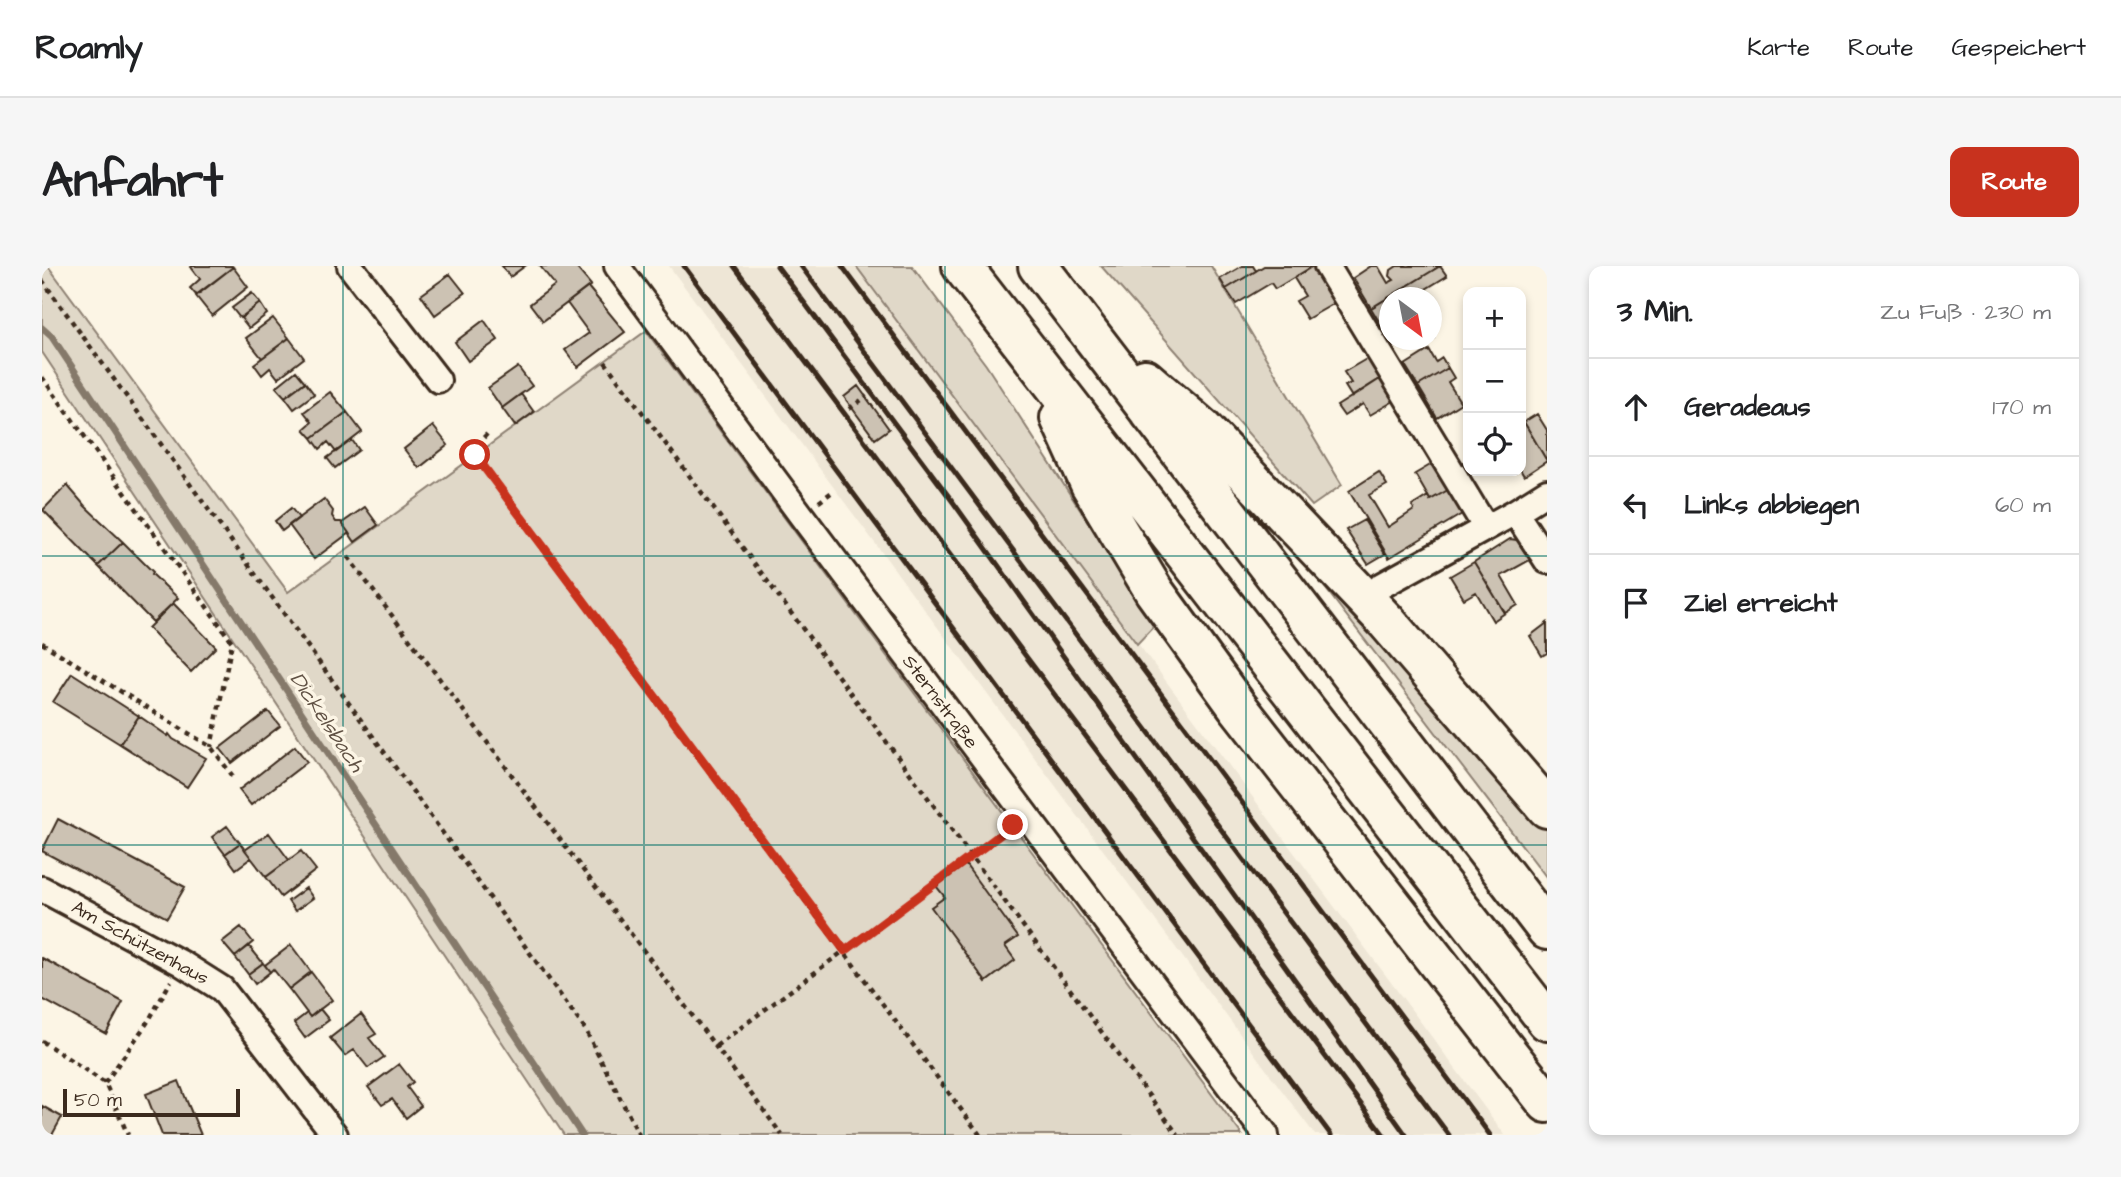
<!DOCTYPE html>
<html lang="de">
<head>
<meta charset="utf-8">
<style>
  :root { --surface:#fff; --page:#f6f6f6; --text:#202124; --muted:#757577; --line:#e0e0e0; --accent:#c8321e }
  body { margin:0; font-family:"Architects Daughter",sans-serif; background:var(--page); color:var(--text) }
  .controls { position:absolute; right:21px; top:21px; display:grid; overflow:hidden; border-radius:14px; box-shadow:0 4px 10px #0003 }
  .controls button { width:63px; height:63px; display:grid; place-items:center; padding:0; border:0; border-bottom:2px solid var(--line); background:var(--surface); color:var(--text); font:35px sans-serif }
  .compass { position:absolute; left:1337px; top:21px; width:63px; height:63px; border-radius:50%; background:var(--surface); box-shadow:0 4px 10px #0003; rotate:148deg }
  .scale { position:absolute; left:21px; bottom:18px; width:177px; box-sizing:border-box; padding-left:7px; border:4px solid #3b2a1e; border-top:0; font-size:19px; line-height:24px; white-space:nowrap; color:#3b2a1e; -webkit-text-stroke:5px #fcf5e5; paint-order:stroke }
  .stop { position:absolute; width:21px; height:21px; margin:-16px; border:5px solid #c8321e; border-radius:50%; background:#fff }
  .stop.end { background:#c8321e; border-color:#fff; box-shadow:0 2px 7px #0008 }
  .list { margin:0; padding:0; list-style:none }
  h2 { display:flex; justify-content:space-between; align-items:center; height:91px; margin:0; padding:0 28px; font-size:30px }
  h2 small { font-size:23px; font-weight:400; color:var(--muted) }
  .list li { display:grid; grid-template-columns:46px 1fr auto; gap:21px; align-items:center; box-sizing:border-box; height:98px; padding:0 28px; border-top:2px solid var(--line) }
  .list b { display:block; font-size:26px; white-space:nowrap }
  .list em { font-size:23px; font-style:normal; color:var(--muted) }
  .icon { flex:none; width:38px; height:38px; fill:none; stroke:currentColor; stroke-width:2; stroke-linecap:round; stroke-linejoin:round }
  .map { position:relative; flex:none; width:1505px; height:869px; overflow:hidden; border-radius:14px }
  header { display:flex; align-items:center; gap:42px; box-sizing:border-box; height:98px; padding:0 35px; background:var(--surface); border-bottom:2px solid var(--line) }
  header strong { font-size:33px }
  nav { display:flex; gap:38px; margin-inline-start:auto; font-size:24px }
  .intro { display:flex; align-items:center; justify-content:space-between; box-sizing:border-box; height:168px; padding:0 42px }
  h1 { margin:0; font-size:49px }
  .button { padding:18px 32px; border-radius:14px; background:var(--accent); color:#fff; font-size:24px; font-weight:700 }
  main { display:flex; gap:42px; padding:0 42px }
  aside { flex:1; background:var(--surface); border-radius:14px; box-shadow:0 4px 10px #0003 }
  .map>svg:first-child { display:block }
</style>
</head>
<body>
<header>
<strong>Roamly</strong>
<nav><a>Karte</a><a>Route</a><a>Gespeichert</a></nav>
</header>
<div class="intro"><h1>Anfahrt</h1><a class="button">Route</a></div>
<main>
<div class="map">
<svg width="1505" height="869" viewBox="0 0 1505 869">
  <rect width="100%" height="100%" fill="#fcf5e5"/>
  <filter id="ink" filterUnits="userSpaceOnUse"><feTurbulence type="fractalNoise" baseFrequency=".0143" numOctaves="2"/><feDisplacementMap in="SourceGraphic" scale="14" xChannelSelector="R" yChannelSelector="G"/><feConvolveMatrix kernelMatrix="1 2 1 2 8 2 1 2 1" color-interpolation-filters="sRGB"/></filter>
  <g filter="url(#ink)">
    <path fill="#eee6d6" d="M627 0H814L1463 869H1273Z"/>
    <path fill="#e0d8c8" stroke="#8e8173" stroke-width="2" d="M0 0H6L246 326 604 65 1200 869H522L0 86Z
      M814 0H870L944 99 1113 359 1095 378Z
      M1059 0H1169L1300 219 1270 240Z
      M1235 259 1452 498 1505 561V612Z"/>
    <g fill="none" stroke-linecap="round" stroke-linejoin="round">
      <path stroke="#85796b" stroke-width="7" d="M0 62 10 71 540 869"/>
    </g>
    <path fill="#ccc2b3" stroke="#3b2a1e" stroke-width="2" d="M150 0H190L191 1 154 29 148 22 158 13 149 1Z
      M460 0H483L468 11Z
      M498 0H533L549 19 501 55 488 38 513 19Z
      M1200 0H1211L1214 5 1184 23 1178 13Z
      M1222 0H1271L1233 23 1229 17 1194 38 1184 23Z
      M1271 0 1293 37 1265 53 1254 35 1263 30 1252 12Z
      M1329 0H1336L1346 17 1352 14 1348 10 1349 4 1355 0H1398L1329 42 1311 12Z
      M1398 0 1405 10 1369 32H1348V60L1342 64 1329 42Z
      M191 1 206 21 170 50 154 30Z
      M408 8 423 27 393 49 379 29Z
      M546 21 583 66 536 101 523 84 547 67 525 37Z
      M210 27 218 37 198 52 190 42Z
      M218 37 225 48 207 62 199 52Z
      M231 52 247 72 220 92 204 72Z
      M442 54 456 74 426 95 413 76Z
      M1390 66 1393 72 1375 83 1369 74H1390Z
      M247 72 262 92 236 112 228 102 220 109 212 98Z
      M1387 84 1394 96 1400 92 1406 102 1376 120 1363 99Z
      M1326 92 1338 113 1310 131 1303 120 1309 117 1302 106Z
      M476 101 490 120 460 142 446 122Z
      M1406 102 1412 112 1406 116 1419 137 1395 152 1376 120Z
      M254 105 263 116 243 131 234 121Z
      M1338 113 1352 135 1328 149 1321 138 1302 150 1295 140Z
      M263 116 272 128 252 143 243 131Z
      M816 120 847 163 833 173 802 131Z
      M288 126 305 146 270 172 262 163 270 156 262 146Z
      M479 128 492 146 473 160 460 142Z
      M305 146 320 166 294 186 286 176 278 183 270 172Z
      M1495 148 1505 164V195L1482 156Z
      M1482 156 1505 195 1482 210 1479 205V158Z
      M391 160 406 179 377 202 362 183Z
      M310 174 317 184 293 202 285 192Z
      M1390 198 1406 224 1388 234 1373 208Z
      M1337 206 1345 219 1327 229 1346 261 1372 244 1370 240 1386 230 1388 234 1406 224 1420 248 1347 292 1307 225Z
      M25 219 43 240 81 276 56 300 1 244Z
      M282 233 291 245 290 250 294 256H299L307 267 272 293 247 259Z
      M323 241 336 259 313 276 300 257Z
      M249 242 257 252 240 265 233 255Z
      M1322 254 1343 288 1326 298 1304 264Z
      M1468 273 1475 274 1488 294 1459 310 1476 339 1463 347 1432 296Z
      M81 276 111 306 110 308 136 332 111 356 56 300Z
      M1432 296 1463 347 1451 355 1434 326 1422 333 1408 310Z
      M131 337 174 381 149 406 106 362Z
      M1505 357V387L1500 390 1488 370Z
      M30 407 97 450 78 478 11 436Z
      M226 445 238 460 190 497 178 482Z
      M97 450 126 470 127 468 131 473 164 492 145 521 78 478Z
      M253 480 265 496 209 539 197 524Z
      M16 553 143 621 125 652 0 585Z
      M185 560 198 577 183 588 170 571Z
      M227 567 247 594 224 611 203 584Z
      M198 577 209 592 194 603 183 588Z
      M259 585 274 604 239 631 224 611Z
      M923 598 976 671 963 680 973 694 944 716 889 641 903 631 894 620Z
      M264 622 271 632 253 645 246 635Z
      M199 661 211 676 193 691 180 676Z
      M249 679 269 706 247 723 231 703 228 706 223 699Z
      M207 680 221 697 206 708 193 691Z
      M0 692 81 736 64 768 0 733Z
      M221 697 228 706 213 718 206 708Z
      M269 706 290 734 268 751 247 723Z
      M278 743 287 754 263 772 252 757 265 747 268 751Z
      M319 748 334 768 327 772 342 791 326 802 312 784 303 790 288 772Z
      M357 798 371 816 365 821 379 840 364 852 350 833 340 839 326 821Z
      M137 815 146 838 159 869H120L104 828Z
      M0 840 20 851 10 869H0Z"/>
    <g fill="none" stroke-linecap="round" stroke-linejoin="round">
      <defs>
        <path id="street" d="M308 0 396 114
          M575 0 759 249 1224 869
          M1285 0 1444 262
          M1473 246 1505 295
          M1339 320 1473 246 1505 226
          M0 623 139 697 180 723 293 869"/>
        <path id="highway" d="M920 0 1505 755
          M996 0 1505 664
          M1103 113 1161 163 1344 355 1505 542
          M1018 152 1048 218 1112 325 1195 440 1505 837"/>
      </defs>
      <use href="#street" stroke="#3b2a1e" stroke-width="30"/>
      <use href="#highway" stroke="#3b2a1e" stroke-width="44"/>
      <path stroke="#3b2a1e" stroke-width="4.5" stroke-dasharray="5 5" stroke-linecap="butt" d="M0 14 543 763 597 869
        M563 96 1136 869
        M0 111 190 376 169 481
        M807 143 825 130
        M445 168 430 184 433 189 938 869
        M777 236 790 226
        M306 291 740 869
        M0 377 169 481 193 513
        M0 775 63 817 86 869
        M674 780 966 563
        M63 817 107 754 129 715"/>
      <use href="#street" stroke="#fcf5e5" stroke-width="24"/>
      <use href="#highway" stroke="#fcf5e5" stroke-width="38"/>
      <path stroke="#3b2a1e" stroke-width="5" d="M642 0 1289 869
        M692 0 1342 869
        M735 0 911 236 1364 869
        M759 0 1407 869
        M800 0 1448 869"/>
    </g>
  </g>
  <g fill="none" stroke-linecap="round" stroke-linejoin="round" filter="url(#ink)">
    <path stroke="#c8321e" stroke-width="9" d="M433 189 803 685 971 559"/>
  </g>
  <path fill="none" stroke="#0f766e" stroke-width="2" stroke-opacity="0.55" d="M301 0V869M602 0V869M903 0V869M1204 0V869M0 290H1505M0 579H1505"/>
  <g text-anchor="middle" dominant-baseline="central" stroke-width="7" stroke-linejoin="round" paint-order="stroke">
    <g font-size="19" fill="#3b2a1e" stroke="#fcf5e5">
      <text transform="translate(898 436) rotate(53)">Sternstraße</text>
      <text transform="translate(98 677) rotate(29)">Am Schützenhaus</text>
    </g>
    <g font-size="21" font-style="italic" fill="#605144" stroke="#fcf5e5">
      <text transform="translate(285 456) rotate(56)">Dickelsbach</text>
    </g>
  </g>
</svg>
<div class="controls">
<button>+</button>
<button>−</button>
<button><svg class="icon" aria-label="locate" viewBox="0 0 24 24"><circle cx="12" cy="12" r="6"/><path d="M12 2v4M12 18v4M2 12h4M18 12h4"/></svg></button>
</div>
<svg class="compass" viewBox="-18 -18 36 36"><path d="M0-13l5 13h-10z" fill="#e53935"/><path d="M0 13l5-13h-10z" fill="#757577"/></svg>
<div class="scale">50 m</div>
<div class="stop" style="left:433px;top:189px"></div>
<div class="stop end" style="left:971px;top:559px"></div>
</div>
<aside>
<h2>3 Min.<small>Zu Fuß · 230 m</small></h2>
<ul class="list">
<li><svg class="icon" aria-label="ahead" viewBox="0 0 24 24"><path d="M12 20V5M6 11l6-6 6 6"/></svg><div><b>Geradeaus</b></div><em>170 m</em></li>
<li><svg class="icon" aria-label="left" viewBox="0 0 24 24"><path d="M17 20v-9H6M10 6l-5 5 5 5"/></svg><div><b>Links abbiegen</b></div><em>60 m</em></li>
<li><svg class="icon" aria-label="arrive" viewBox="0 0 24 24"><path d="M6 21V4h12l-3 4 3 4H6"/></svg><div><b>Ziel erreicht</b></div></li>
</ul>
</aside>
</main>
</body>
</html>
